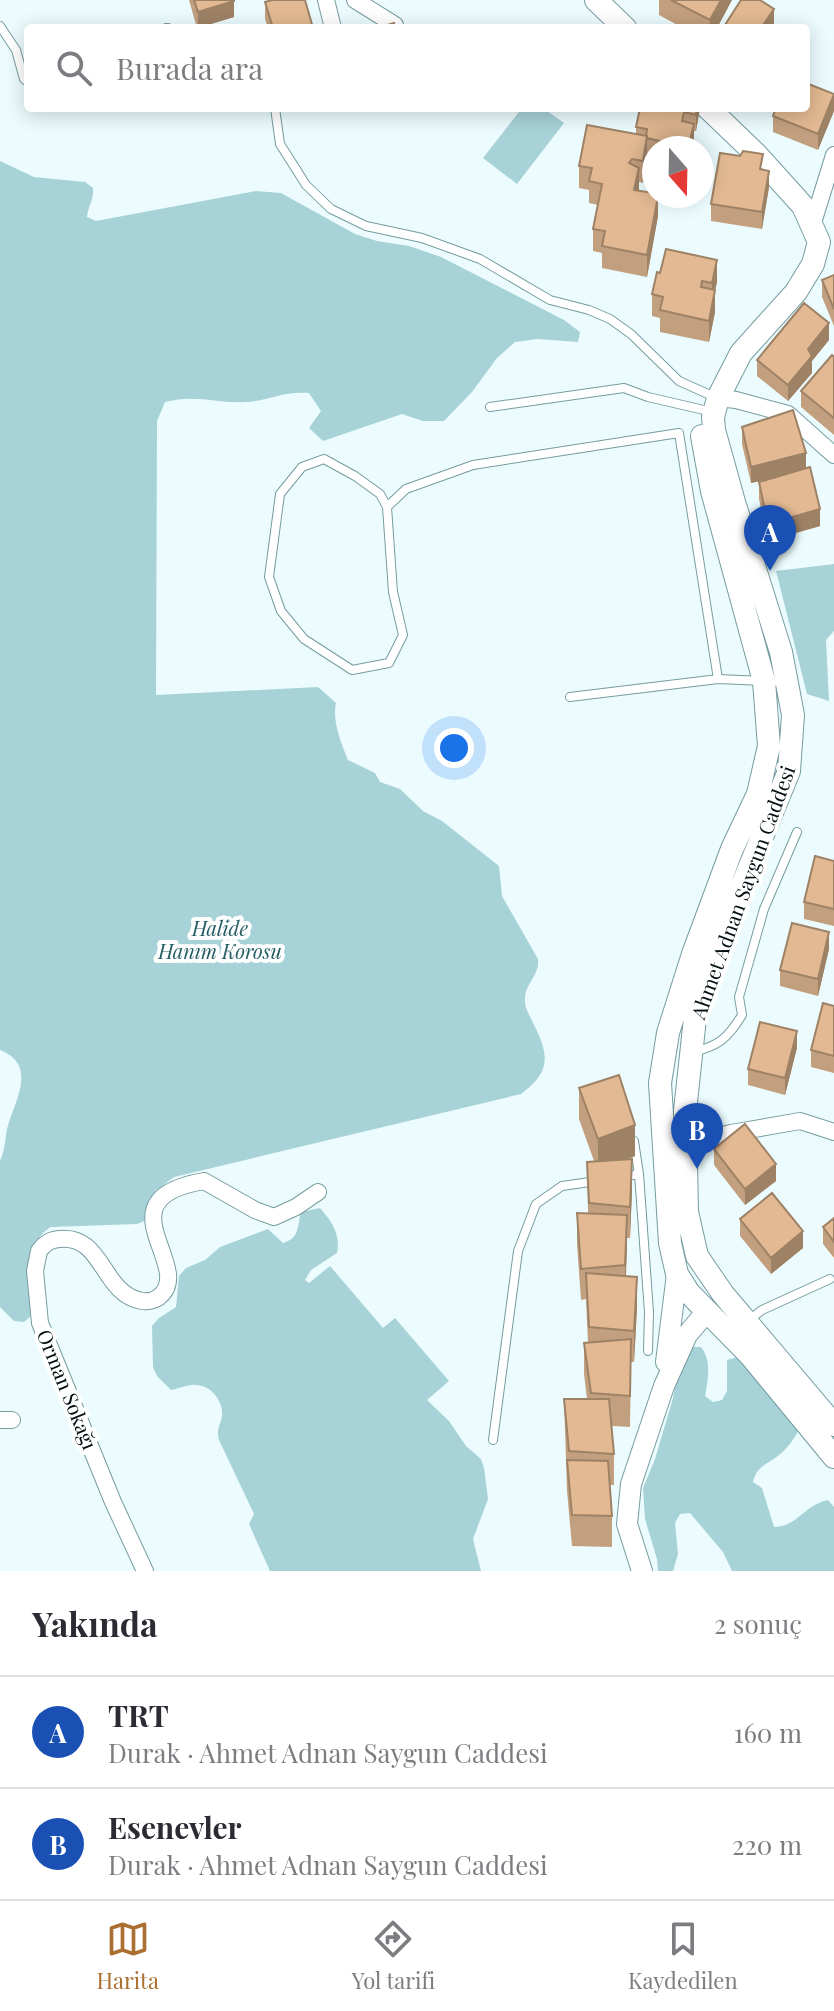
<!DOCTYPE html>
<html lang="tr">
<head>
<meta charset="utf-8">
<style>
  :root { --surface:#fff; --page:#f7f7f7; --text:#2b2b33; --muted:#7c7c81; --line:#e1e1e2; --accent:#ab7031 }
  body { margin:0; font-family:"Playfair Display",serif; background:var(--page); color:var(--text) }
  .compass { position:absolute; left:642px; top:136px; width:72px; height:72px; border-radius:50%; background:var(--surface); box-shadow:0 4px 20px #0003; rotate:160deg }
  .you { position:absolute; left:454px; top:748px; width:28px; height:28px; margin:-20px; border:6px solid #fff; border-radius:50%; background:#1a73e8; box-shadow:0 0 0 12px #1a73e833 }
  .badge { display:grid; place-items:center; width:52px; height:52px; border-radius:50%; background:var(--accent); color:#fff; font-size:26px; font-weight:700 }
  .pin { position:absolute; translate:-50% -66px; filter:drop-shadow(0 2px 4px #0008) }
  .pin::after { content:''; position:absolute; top:42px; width:28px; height:24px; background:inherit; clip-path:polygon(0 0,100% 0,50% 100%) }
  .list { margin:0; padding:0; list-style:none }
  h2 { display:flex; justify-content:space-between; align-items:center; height:104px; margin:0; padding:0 32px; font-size:34px }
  h2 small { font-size:26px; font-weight:400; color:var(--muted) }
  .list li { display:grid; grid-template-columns:52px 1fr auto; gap:24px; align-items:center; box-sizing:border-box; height:112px; padding:0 32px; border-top:2px solid var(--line) }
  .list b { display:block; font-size:30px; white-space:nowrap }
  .list p { margin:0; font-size:26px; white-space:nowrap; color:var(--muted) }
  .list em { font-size:26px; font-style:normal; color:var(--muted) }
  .icon { flex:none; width:44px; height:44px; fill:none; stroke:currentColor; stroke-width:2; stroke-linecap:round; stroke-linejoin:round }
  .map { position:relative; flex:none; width:834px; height:1571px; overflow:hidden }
  .search { position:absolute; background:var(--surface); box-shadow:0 4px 20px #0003; left:24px; right:24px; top:24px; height:88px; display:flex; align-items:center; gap:20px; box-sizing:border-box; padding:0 28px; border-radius:8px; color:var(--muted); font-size:30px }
  .sheet { height:328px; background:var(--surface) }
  nav { display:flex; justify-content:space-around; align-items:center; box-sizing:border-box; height:112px; border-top:2px solid var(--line); background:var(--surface); font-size:22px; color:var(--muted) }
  nav a { display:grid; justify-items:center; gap:4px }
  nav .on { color:var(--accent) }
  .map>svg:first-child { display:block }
</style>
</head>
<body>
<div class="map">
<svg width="834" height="1571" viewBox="0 0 834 1571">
  <rect width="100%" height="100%" fill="#ecfcfe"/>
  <path fill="#a7d2d7" d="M522 108H543L564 123 517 184 483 158Z
    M0 161 34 177 85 182 93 188C94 200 88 206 87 217L96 221 256 191 281 193 355 234 377 241 409 246 441 257 564 320 580 332 578 342 537 339 515 342 497 358 472 392 444 421H423L402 414 323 441 309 428 321 411 309 393C282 391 269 401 246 402 216 404 198 394 165 402L157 421 156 695 318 687 336 703C332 721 341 743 348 760L375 773 380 782 400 789 423 811 442 821 499 866 502 896 538 959C540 975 525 983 525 999 524 1008 530 1015 533 1023 549 1054 552 1071 521 1094L174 1177 157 1190 147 1220 137 1224 51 1227C22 1243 32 1287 32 1315L24 1322 14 1321 0 1307V1161C5 1150 5 1140 7 1129 14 1102 39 1065 0 1050Z
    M834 564V631L826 640 829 701 807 694 776 571Z
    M320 1208C332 1221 341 1236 337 1253L311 1270 305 1280 309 1283 330 1266 383 1328 395 1318 449 1381 427 1400 449 1421 466 1446 481 1459 484 1468 488 1499 473 1539 481 1571H270L249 1524 254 1514 219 1440C216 1430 220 1426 222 1416 224 1402 211 1385 196 1385 188 1384 179 1389 171 1390L157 1376 153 1367 152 1326 159 1318 176 1307 179 1276 186 1268 205 1260 220 1247 268 1229 283 1243C300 1238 297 1227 301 1212Z
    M694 1347H701C712 1361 708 1379 705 1396L713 1402 722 1400 727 1391V1360L737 1357 746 1361 799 1429C795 1438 787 1449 779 1455 767 1465 757 1465 753 1482L762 1488 774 1527C797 1527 804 1505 828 1500L834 1507V1571H732L723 1552 690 1513 680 1514 675 1523 678 1554 673 1571H658L657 1559 645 1519 643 1488 655 1459 673 1398 679 1365 686 1349Z"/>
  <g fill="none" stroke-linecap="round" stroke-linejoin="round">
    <defs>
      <path id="service" d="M0 26 16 50 24 79 28 82
        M166 28H168
        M275 108 280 144 306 185 331 209 366 226 422 238 480 259 550 300 589 310 610 319 631 334 679 381 717 398
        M490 407 624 388 648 397 704 410
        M324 459 355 476 380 494 387 507 393 592 403 635 389 663 352 670 304 639 281 611 269 577 280 494 302 467Z
        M387 507 406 489 473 465 679 433 718 679 786 682
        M570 697 718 679
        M693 1052C719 1046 728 1038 742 1015L739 997 764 909 797 832
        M634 1141 639 1174 649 1312 648 1351
        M622 1177 639 1174
        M749 1320 762 1310 830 1279
        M493 1440 518 1251 536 1204 562 1186 597 1181"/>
      <path id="minor" d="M326 0 333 28
        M355 0 395 25
        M812 226 834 155
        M718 398 736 400 788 414 834 455
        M685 1145 731 1133 800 1121 834 1132
        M0 1420H12
        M145 1571 113 1502 40 1323 35 1271 39 1251C45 1243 50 1240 59 1239 104 1234 101 1294 142 1301 148 1302 155 1300 159 1297 197 1267 98 1199 204 1181L255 1210 274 1217 296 1207 318 1192"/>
      <path id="tertiary" d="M666 1362 677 1274
        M642 1571 627 1524 631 1484 664 1386 687 1335 707 1311"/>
      <path id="secondary" d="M596 0 625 28
        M708 108 757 155 803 206 819 242 813 264 796 292 741 353 718 398 713 417 714 430 734 502 781 652 793 715 789 771 729 917 696 1009 685 1111 687 1212 697 1256 723 1294 834 1425
        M702 436 712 491 764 681 769 746 758 794 732 849 693 954 668 1033 660 1083 670 1243 677 1274 689 1293 750 1355 834 1457"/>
    </defs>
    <use href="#service" stroke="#759ca0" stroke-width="10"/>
    <use href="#minor" stroke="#759ca0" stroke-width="18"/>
    <use href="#tertiary" stroke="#759ca0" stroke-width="22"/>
    <use href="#secondary" stroke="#759ca0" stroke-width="24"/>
    <use href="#service" stroke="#fff" stroke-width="8"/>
    <use href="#minor" stroke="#fff" stroke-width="16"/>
    <use href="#tertiary" stroke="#fff" stroke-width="20"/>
    <use href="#secondary" stroke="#fff" stroke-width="22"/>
  </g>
  <path fill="#c29f7e" d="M189 0H234V17L197 28Z
    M659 0H732L717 28H683L659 15Z
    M265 2 313 28H268L265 19Z
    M700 108 696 131H694L692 148H654V156L647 155 643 183 639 182V190L658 216 647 277 602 268V253L593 251V229L598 205 589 203V190L579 188V166L636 134V127Z
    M834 111 818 150 773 132V116Z
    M763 170 769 187 762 229 711 221V204Z
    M657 272 717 282 715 290V312L709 342 660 332V318L652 316V294Z
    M834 275V326L822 297V280Z
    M829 340 812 361V373L788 401 757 376V360Z
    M834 357V435L801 407V391Z
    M742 427 806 468 820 526 768 541 759 499V482L777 477 751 483 742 444Z
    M834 861V926L804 919V902Z
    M829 949 818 996 780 986V970Z
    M834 1006V1073L811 1067V1050Z
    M797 1048 785 1095 748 1085V1069Z
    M579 1088 635 1156 626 1160 632 1190 630 1238H627L626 1276 637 1308 634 1362H631L630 1427 612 1426 614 1454V1485H610L612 1516V1547L572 1546 567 1491 564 1399H587L584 1374V1343H588L586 1299 581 1300 577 1244V1213H588L587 1162 594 1161 579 1119Z
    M714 1149 776 1181 745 1205 714 1165Z
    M834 1218V1258L823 1244V1227Z
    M740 1219 803 1248 771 1274 740 1236Z"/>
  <path fill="#9e8266" d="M721 0H732L717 28H710V20Z
    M234 1V17L198 28V12Z
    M774 9V26L773 28H761Z
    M834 94V111L818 150V134Z
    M697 108H700L696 131V115Z
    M694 124V141L692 148H688Z
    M647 136V158L643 183V161Z
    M639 168V190H634Z
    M769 171V187L762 229V212Z
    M658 196V216L647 277V255Z
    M717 260V282L712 305V283Z
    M715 290V312L709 342V321Z
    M829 323V340L812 361V373L788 401V385L808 349Z
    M806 453V470L751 483V467Z
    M820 509V526L768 541V524Z
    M829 932V949L818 996V979Z
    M797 1031V1048L785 1095V1078Z
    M635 1125V1156L598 1170V1139Z
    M632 1159V1190L630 1238V1207Z
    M776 1164V1181L745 1205V1189Z
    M627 1215V1246L625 1296V1265Z
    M803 1231V1248L771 1274V1258Z
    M637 1277V1308L634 1362V1331Z"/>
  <path fill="#e2b992" stroke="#9e8266" stroke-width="2" d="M194 0H234V1L198 12Z
    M272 0H305L313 28H273L265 2Z
    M671 0H721L710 20Z
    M741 0H760L774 9 761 28H723Z
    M394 23 395 28H377Z
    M806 83 834 94 818 134 773 116 776 108H806Z
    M640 108H697L696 115 684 112 682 121 694 124 688 148 647 138V136H646L647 129 636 127Z
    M587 125 647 136 643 161 632 159 629 163 639 168 634 190 654 193V196H658L647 255 602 246 605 231 593 229 602 184 589 181 592 168 579 166Z
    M743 151 763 154 760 169 769 171 762 212 711 204 720 153 740 156Z
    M666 249 717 260 712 283 702 281 701 287 715 290 709 321 660 310 663 297 652 294 657 272 660 273Z
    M834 275V309L822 280Z
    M804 303 829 323 808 349 812 356 788 385 757 360Z
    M832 355 834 357V418L801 391Z
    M793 410 806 453 751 467 742 427Z
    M810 467 820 509 768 524 759 482Z
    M815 856 834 861V909L804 902Z
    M792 923 829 932 818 979 780 970Z
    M823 1003 834 1006V1056L811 1050Z
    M760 1022 797 1031 785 1078 748 1069Z
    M619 1075 635 1125 598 1139 579 1088Z
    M745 1124 776 1164 745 1189 714 1149Z
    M632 1159 630 1207 589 1203 587 1162Z
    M772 1193 803 1231 771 1258 740 1219Z
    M577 1213 627 1215 625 1265 581 1269Z
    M834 1218V1242L823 1227Z
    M586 1273 637 1277 634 1331 589 1327Z
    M631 1339 630 1396 591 1393 584 1343Z
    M564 1399H609L614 1454 569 1451Z
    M567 1460 608 1461 612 1516 572 1515Z"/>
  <g text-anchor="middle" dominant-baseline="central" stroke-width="8" stroke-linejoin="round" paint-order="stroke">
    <g font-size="20" fill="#020e10" stroke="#fff">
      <text transform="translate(742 892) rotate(-70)">Ahmet Adnan Saygun Caddesi</text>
      <text transform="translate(68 1389) rotate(68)">Orman Sokağı</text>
    </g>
    <g font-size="20" font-style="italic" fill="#235d63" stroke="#fff">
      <text x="220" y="927">Halide<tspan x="220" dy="23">Hanım Korosu</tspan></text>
    </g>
  </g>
</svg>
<svg class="compass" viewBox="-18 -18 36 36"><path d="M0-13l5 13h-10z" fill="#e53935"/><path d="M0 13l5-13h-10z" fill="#7c7c81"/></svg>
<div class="you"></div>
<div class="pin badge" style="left:770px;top:571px;background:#1a4fb4">A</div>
<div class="pin badge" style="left:697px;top:1169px;background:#1a4fb4">B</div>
<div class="search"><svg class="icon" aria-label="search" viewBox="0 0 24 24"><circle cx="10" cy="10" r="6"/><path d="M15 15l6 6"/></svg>Burada ara</div>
</div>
<section class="sheet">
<h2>Yakında<small>2 sonuç</small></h2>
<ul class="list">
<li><span class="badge" style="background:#1a4fb4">A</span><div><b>TRT</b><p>Durak · Ahmet Adnan Saygun Caddesi</p></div><em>160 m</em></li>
<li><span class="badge" style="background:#1a4fb4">B</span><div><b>Esenevler</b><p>Durak · Ahmet Adnan Saygun Caddesi</p></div><em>220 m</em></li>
</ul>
</section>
<nav>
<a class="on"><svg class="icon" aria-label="map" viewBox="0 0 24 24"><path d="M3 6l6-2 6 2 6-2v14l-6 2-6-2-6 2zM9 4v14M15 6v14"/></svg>Harita</a>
<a><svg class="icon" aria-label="directions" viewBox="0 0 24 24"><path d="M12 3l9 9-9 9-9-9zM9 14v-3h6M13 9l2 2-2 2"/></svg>Yol tarifi</a>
<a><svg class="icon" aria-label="saved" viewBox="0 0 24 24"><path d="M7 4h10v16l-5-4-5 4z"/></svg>Kaydedilen</a>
</nav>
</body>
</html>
